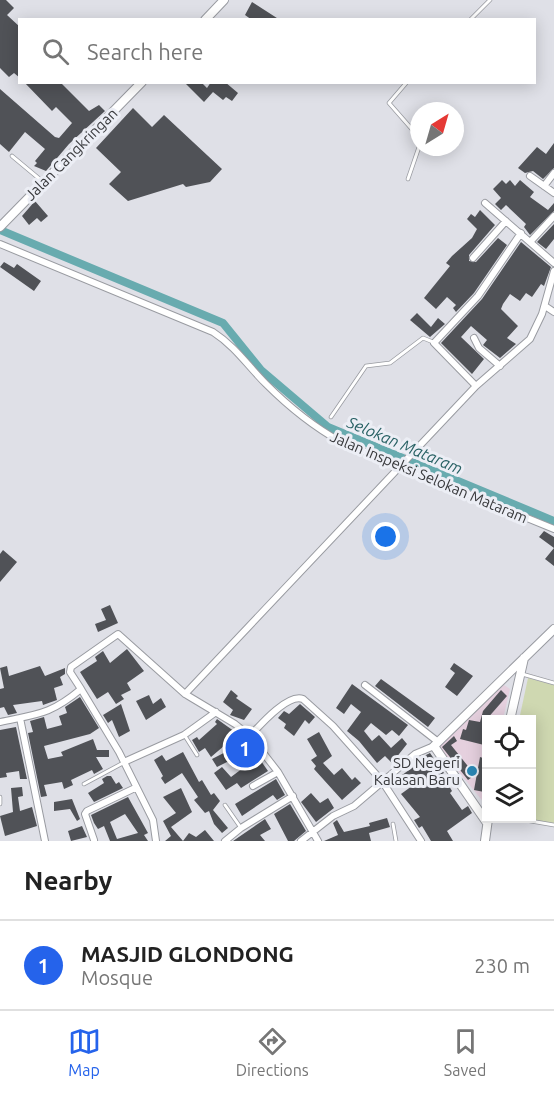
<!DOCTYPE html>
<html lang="en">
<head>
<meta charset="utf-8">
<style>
  :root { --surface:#fff; --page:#f6f6f6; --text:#222; --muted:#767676; --line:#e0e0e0; --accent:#2563eb }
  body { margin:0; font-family:Ubuntu,sans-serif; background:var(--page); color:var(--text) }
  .controls { position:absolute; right:18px; bottom:18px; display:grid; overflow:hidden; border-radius:0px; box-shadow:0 3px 15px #0003 }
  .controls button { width:54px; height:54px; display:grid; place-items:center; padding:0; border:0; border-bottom:2px solid var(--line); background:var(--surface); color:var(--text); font:30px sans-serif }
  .compass { position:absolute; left:410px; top:102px; width:54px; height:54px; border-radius:50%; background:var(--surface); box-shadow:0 3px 15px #0003; rotate:37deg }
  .you { position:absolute; left:386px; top:537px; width:21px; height:21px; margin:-15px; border:4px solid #fff; border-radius:50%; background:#1a73e8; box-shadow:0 0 0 9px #1a73e833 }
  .badge { display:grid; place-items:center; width:39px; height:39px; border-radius:50%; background:var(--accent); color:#fff; font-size:20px; font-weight:700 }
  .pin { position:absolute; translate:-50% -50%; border:3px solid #fff; box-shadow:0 2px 6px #0006 }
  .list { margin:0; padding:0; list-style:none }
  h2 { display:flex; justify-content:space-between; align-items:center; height:78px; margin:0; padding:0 24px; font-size:26px }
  h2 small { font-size:20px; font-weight:400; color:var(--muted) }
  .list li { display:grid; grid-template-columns:39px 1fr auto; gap:18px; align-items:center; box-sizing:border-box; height:90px; padding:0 24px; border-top:2px solid var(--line) }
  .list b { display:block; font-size:22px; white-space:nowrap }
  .list p { margin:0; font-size:20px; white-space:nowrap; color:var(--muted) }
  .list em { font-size:20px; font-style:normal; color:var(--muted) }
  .icon { flex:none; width:33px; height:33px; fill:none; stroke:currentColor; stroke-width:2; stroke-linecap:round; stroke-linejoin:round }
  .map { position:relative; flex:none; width:554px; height:841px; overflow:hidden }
  .search { position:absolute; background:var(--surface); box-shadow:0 3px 15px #0003; left:18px; right:18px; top:18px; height:66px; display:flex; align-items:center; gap:15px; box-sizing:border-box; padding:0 21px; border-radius:0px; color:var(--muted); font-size:22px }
  .sheet { height:168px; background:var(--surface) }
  nav { display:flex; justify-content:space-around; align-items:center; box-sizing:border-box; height:84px; border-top:2px solid var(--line); background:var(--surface); font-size:16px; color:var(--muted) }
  nav a { display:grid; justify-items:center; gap:3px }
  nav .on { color:var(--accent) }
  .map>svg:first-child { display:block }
</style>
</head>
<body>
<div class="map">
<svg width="554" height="841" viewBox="0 0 554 841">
  <rect width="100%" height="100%" fill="#dfe0e7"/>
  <path fill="#e5d0de" d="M504 685 510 689 503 719 486 720 485 804 436 744Z"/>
  <path fill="#cfd8b1" d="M528 678 554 685V824L519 819 532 818V720H519Z"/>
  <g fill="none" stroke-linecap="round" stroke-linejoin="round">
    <path stroke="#68abaf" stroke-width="8" d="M0 230 223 323 261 370 328 427 554 521"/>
  </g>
  <path fill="#505257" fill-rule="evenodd" d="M0 0H6L14 8 7 15 20 27V78L14 73 9 77 0 68Z
    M252 2 280 20H252L245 15Z
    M24 82H60L89 111 99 105 105 111 69 144 46 171 34 166 37 163 35 161 45 149 25 132 9 152 0 144V89L55 137 59 138 72 123 56 107 52 111Z
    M184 82H201L207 88 211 82H225L238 93 232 101 226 97 223 100 213 92 204 102Z
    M133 108 152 127 164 115 222 169 210 182 186 187 183 184 128 201 109 184 121 172 96 148Z
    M554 143V168L543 179 533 171 525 173 518 168 537 147 546 154Z
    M502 180 506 184 510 180 515 186 520 180 534 192 530 197 548 210 554 203V211L530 235 524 227 526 224 506 205 501 210 495 204 501 198 493 189Z
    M35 201 48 216 41 222 37 218 29 225 22 216Z
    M480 210 495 225 469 255V261L476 262 498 238 507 245 474 293 456 312 453 308 456 305 447 297 436 309 424 298 450 266 446 263 452 256 472 238 477 229 467 219 471 214 475 217Z
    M554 224V239L546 249 537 242Z
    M521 242 551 267 544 286 541 284 532 297 526 293 520 301 510 294 503 304 501 309 518 326 507 338 516 344 500 358 483 345 487 340 471 326 461 337 484 359 472 374 441 343 482 299Z
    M4 262 14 268 17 264 41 281 34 291 0 267Z
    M417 313 431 327 438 318 445 324 430 337 410 320Z
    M544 531 554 537V566L545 559 554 548 539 537Z
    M3 550 17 562 0 582V554Z
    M110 605 118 623 98 632 95 624 106 620 101 609Z
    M127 649 144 671 127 683 131 690 121 695 124 699 116 704 108 692 97 699 80 672 97 661 95 657 103 651 110 663Z
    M454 663 473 676 457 696 445 687 455 673 450 669Z
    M7 666 9 676 40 666 45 676 65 668V674L60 677 63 685 54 688 57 700 43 705 42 701 13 705 17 713 8 715 4 707 0 708V689L4 688 0 668Z
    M381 679 435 718 428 727 375 686Z
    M352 684 408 725 399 736 392 730 386 735 371 723 364 731 372 741 379 735 391 748 402 738 407 744 392 763 385 756 377 763 359 741 347 731 361 712 351 704 344 714 336 708Z
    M231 690 238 696 236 698 252 709 244 720 230 715 233 710 223 702Z
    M501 690 507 696 486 720 484 745 460 739 463 729 466 730 469 720 480 722 483 711Z
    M149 695 153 704 161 698 166 707 146 720 136 701Z
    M80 697 99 728 90 734 44 746 48 759 63 756 61 752 93 739 97 750H109V757H96L103 769 94 774 92 770 71 780 73 785 64 789 62 782 44 785 47 796 41 797 28 733 33 732 30 721 44 717 47 729 62 725 59 716 67 713 65 707Z
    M121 704 130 731 119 737 112 720 108 723 103 715Z
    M300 704 315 717 309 724 305 720 294 736 284 728 286 724 278 718 284 711 289 714Z
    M217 719 238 734 211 757 205 748 199 752 192 740 197 737 199 740 217 724 215 722Z
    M16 727 27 779H20L19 771 6 773 7 777 0 778V730Z
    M319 732 332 756 323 763 334 775 342 768 352 780 355 777 361 783 342 800 314 769 316 766 311 760 317 756 307 739Z
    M454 736 457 741 451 745 475 775 468 780 442 747Z
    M247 741 268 771 241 788 237 783 226 790 214 773 222 767 231 777 243 768 237 757 217 767 212 759Z
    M183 752 199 782 202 780 211 795 214 793 220 801 213 810 228 828 222 833 214 824 209 811 205 813 194 800 198 797 182 773 165 784 161 778 163 776 154 760 162 755 166 761Z
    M430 753 444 773 442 774 452 791 450 793 462 810 468 806 472 813 447 831 453 841H431L422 826 419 828 414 820 420 817 401 794 412 786 402 775 422 761 420 758Z
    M480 757 486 759 484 792 474 790Z
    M107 776H111L116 784 119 782 123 788 94 802 88 793 104 783 102 779Z
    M276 779 285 795 277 800 273 795 242 816 235 804Z
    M22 787 23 796 18 797 20 811 32 807 37 826 5 836 0 816 13 812 11 788Z
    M181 788 192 812 171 827 183 841H165L171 836 163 821 176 813 163 797Z
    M311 793 320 803 328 798 334 808 316 822 301 802Z
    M128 797 148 833 144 835 148 841H110L104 826 98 829 94 823 91 815ZM125 814 138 833 117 839 110 822Z
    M72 799 80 819 77 821 70 809 54 811V802Z
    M290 804 306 831 294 841H288L274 814Z
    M387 818 390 827 369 833 371 841H324L338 835 333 823 337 820 344 832 370 826 369 823Z
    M265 819 271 829 260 835 265 841H233Z
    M82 826 87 837 71 841 68 831Z
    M205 830 214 841H183L189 833 196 837Z"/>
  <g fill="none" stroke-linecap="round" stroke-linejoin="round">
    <defs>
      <path id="service" d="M470 20 490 0
        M407 82 389 103 417 135 419 144
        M12 156 42 181
        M408 179 419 147
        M331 417 366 366 390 363 423 338 433 342
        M522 674 554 683
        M185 736 197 755
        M84 784 123 763
        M0 797V804
        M225 805 241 828
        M513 818 554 825
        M393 824 396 841"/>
      <path id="minor" d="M530 176 554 193
        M544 186 554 173
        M485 203 554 263
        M531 241 554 216
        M0 244 213 332C236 347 247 365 266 384 288 406 314 427 341 442L554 529
        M473 258 506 221
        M545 306 554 312
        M474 338 479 348 500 366
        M476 386 434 343 478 296 521 233
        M365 685 437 741
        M81 689 119 752 153 820 156 841
        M185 694 476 386 530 339 542 314 554 271
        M20 718 45 841
        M0 722C37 714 50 715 81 689L70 672 71 667 118 634 185 694 235 724 250 736 278 772 318 841
        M250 736C260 725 288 693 303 699L333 726 382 781 421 841
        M124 762 184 735 216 712
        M253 786 278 772
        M94 840 85 814 87 811 135 788
        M225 841 241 828 293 796
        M301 841 333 816 354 806 415 754 434 746"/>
      <path id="secondary" d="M205 20 224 0
        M0 227 142 82
        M510 720 524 658
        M487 823 434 746 554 629
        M485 841 488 819"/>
    </defs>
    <use href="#service" stroke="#999ba1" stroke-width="4.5"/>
    <use href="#minor" stroke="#999ba1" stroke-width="8"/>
    <use href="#secondary" stroke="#999ba1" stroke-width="10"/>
    <use href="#service" stroke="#fff" stroke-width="3"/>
    <use href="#minor" stroke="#fff" stroke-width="6"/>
    <use href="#secondary" stroke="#fff" stroke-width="8"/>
  </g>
  <circle fill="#2b86b3" stroke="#eceef5" stroke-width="2" cx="472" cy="771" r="6"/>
  <g text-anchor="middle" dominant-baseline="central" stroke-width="6" stroke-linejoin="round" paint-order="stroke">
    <g font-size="15" fill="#393a3d" stroke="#eceef5">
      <text transform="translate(71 154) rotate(-45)">Jalan Cangkringan</text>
      <text transform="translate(429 477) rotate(23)">Jalan Inspeksi Selokan Mataram</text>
    </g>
    <g font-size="15" fill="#393a3d" stroke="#eceef5" text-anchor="end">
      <text x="460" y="762">SD Negeri<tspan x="460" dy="17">Kalasan Baru</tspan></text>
    </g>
    <g font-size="16" font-style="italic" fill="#276063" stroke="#eceef5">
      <text transform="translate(405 445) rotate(23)">Selokan Mataram</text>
    </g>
  </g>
</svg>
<div class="controls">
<button><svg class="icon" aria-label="locate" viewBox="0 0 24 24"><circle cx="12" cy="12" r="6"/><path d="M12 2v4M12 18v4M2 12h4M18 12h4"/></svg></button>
<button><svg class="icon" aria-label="layers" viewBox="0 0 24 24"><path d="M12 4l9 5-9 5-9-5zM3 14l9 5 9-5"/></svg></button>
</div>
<svg class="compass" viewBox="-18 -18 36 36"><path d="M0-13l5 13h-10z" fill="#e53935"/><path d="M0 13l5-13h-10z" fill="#767676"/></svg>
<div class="you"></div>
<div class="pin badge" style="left:245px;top:748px">1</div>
<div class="search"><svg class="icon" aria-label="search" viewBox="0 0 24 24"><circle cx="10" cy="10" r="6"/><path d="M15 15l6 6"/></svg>Search here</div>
</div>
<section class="sheet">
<h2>Nearby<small></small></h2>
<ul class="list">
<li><span class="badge">1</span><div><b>MASJID GLONDONG</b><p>Mosque</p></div><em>230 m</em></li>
</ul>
</section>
<nav>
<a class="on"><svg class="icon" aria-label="map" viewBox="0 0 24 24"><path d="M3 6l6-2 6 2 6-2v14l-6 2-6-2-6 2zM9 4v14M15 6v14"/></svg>Map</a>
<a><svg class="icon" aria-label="directions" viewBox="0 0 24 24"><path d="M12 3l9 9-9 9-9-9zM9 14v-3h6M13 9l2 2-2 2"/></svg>Directions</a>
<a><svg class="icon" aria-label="saved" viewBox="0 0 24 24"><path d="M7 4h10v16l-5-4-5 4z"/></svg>Saved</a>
</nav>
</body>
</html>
